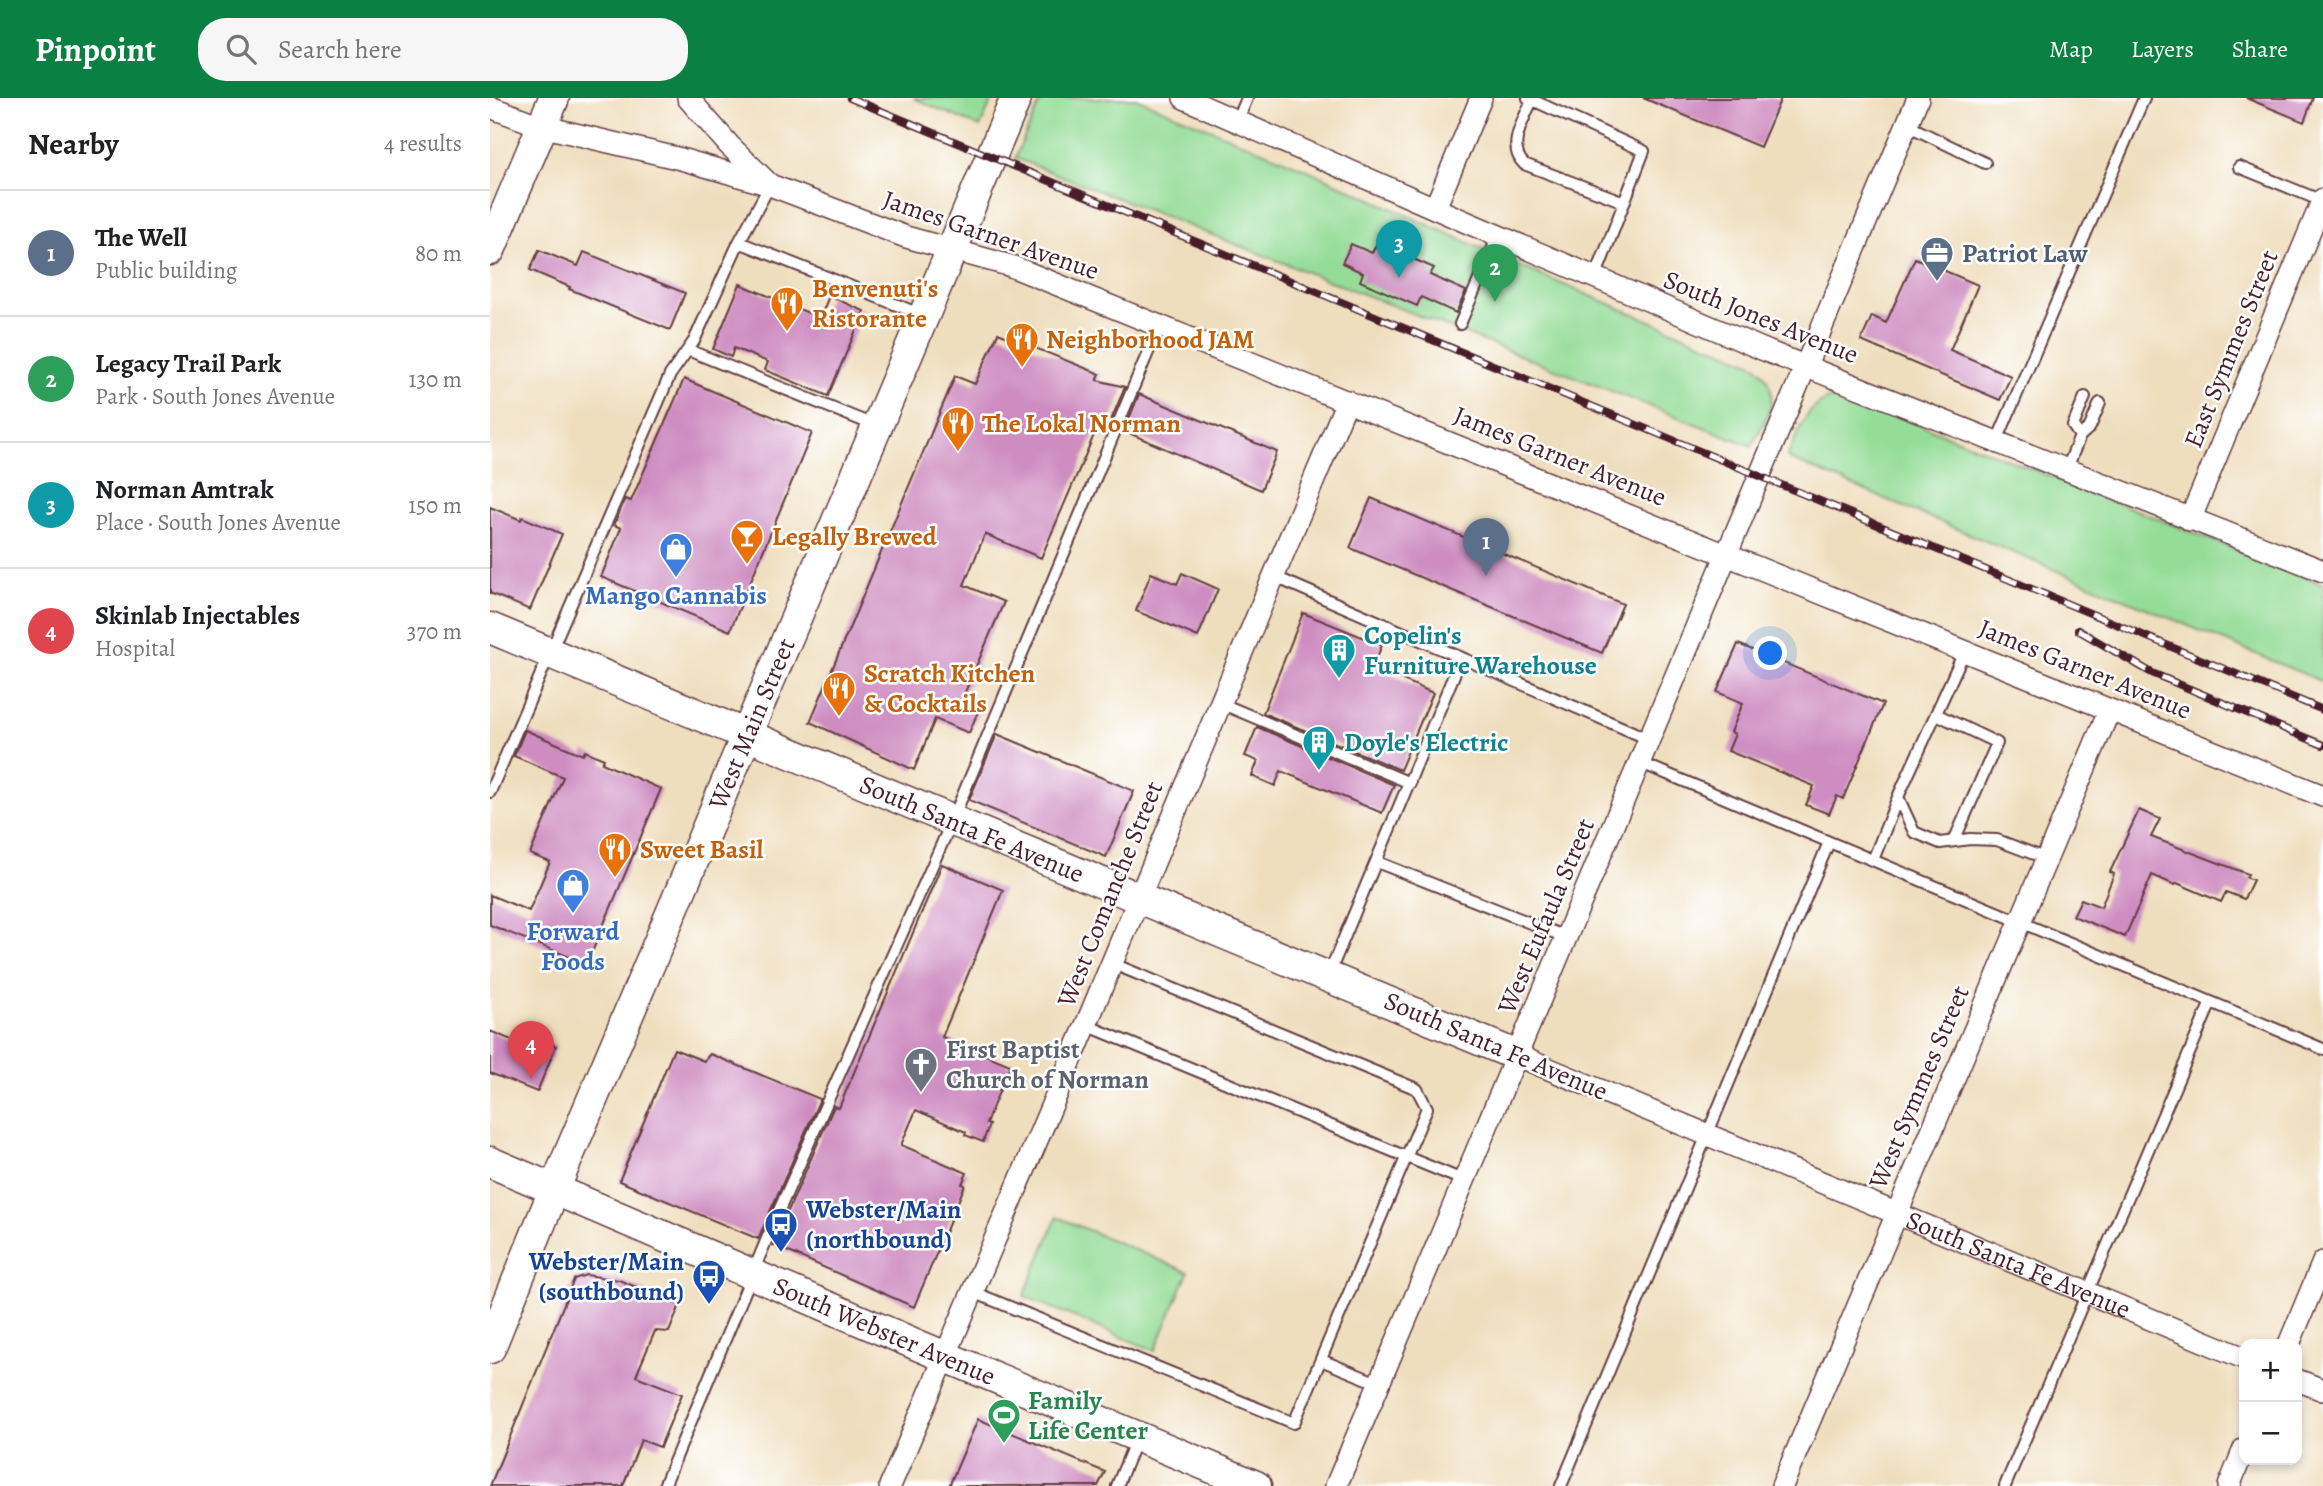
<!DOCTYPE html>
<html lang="en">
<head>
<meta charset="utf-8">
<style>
  :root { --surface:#fff; --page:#f6f6f6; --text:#202124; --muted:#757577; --line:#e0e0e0; --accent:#0b8043 }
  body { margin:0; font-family:Alegreya,serif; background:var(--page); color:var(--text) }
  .controls { position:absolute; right:21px; bottom:21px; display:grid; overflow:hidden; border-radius:14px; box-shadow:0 4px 10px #0003 }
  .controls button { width:63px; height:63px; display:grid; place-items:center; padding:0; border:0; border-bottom:2px solid var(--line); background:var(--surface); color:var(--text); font:35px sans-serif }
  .you { position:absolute; left:1281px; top:556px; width:24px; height:24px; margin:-18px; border:5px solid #fff; border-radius:50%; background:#1a73e8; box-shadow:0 0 0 10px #1a73e833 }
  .badge { display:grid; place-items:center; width:46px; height:46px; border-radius:50%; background:var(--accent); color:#fff; font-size:23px; font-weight:700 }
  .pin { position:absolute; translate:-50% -58px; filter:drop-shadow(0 2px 4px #0008) }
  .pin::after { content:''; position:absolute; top:37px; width:24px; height:21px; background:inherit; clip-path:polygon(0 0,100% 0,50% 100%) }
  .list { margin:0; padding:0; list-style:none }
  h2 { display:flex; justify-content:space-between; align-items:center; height:91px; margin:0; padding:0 28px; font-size:30px }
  h2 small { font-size:23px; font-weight:400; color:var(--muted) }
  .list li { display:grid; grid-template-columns:46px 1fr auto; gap:21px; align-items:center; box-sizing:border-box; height:126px; padding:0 28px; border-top:2px solid var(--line) }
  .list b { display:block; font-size:26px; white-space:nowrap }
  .list p { margin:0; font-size:23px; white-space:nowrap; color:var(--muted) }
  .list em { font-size:23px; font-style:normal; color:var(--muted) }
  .icon { flex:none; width:38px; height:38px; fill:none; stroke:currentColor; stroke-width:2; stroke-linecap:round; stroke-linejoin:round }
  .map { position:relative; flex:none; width:1833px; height:1388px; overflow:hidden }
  header { display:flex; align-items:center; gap:42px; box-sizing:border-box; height:98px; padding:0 35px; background:var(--accent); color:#fff }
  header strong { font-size:33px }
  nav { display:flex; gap:38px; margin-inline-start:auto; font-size:24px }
  .search { width:490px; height:63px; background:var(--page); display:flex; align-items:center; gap:18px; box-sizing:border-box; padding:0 24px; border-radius:28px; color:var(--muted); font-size:26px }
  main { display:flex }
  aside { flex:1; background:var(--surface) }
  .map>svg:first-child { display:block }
</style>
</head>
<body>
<header>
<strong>Pinpoint</strong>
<div class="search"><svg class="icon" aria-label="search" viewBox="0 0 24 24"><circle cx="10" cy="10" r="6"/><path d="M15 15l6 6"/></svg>Search here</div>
<nav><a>Map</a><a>Layers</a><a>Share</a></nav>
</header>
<main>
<aside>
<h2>Nearby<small>4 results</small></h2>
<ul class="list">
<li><span class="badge" style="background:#5c6f8a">1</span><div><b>The Well</b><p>Public building</p></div><em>80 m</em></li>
<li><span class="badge" style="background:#2e9e5b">2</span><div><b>Legacy Trail Park</b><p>Park · South Jones Avenue</p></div><em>130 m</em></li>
<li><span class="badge" style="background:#0f9aa8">3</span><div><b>Norman Amtrak</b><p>Place · South Jones Avenue</p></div><em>150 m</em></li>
<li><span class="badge" style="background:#e0444e">4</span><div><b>Skinlab Injectables</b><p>Hospital</p></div><em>370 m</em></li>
</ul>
</aside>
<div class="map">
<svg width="1833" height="1388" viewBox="0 0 1833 1388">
  <rect width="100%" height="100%" fill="#fff"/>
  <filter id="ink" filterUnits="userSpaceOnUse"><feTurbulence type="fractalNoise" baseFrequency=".0143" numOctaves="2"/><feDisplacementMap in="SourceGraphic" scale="14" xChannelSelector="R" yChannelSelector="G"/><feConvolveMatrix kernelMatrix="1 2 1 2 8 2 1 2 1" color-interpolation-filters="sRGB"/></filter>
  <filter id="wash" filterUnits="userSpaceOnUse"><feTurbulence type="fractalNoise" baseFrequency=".00686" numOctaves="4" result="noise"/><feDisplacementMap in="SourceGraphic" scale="28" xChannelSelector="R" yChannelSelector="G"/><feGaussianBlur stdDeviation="1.57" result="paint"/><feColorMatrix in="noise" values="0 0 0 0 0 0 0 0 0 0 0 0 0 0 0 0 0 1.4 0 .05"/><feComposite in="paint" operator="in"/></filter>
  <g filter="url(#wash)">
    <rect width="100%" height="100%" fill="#efdebe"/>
    <path fill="#94dc97" stroke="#6f7e61" stroke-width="2" d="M423 0H503L490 29Z
      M552 0H646L813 70 1036 171 1266 267C1295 295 1277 317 1262 348L525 60Z
      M1348 298 1362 300 1833 486V584L1297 360C1311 330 1313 307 1348 298Z
      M567 1119 698 1174 665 1253 534 1198Z"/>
    <g id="blocks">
      <path fill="#ce8cc1" d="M1153 0H1291L1270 49Z
        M1756 0H1823L1814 24Z
        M887 145 944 170 940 177 976 193 966 215 931 199 927 208 870 183 873 175 852 165 861 146 882 155Z
        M49 152 88 168 94 154 195 195 180 232 79 191 80 189 40 172Z
        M1425 160 1488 187 1460 252 1521 278 1510 302 1371 243 1382 218 1396 225Z
        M250 186 330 220 339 198 374 213 338 298 275 272 278 264 244 250 241 259 223 251Z
        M508 235 610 276 607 282 635 289 619 327 610 323 551 460 495 436 474 487 514 504 472 601 490 609 479 635 445 621 424 672 320 624 465 278 485 286Z
        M194 281 322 335 240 533 111 479 131 430 124 427 135 401 141 403Z
        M649 296 787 354 771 392 634 333Z
        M881 400 1133 506 1112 555 860 450Z
        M0 409 31 422 32 419 72 436 40 512 0 495Z
        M661 475 687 486 692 475 728 491 708 539 646 513Z
        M813 515 892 547 883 569 943 595 910 672 773 615Z
        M1248 546 1393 606 1353 701 1347 698 1339 716 1316 707 1324 688 1238 653 1245 636 1241 634 1253 605 1227 594Z
        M767 629 904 687 892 715 791 673 785 688 762 678 768 663 755 658Z
        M35 632 93 657 95 653 114 661 112 665 171 691 97 866 0 827V797L39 813 60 764 40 756 73 679 24 658Z
        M507 636 644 693 616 759 479 702Z
        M1649 712 1670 721 1661 739 1758 776 1756 779 1763 782 1754 801 1736 794 1731 804 1687 785 1685 787 1662 777 1635 839 1583 818 1591 801 1611 809 1624 776 1620 774Z
        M452 766 513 792 452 939 520 967 501 1013 496 1026 499 1027 493 1044 475 1037 476 1034 426 1012 411 1047 477 1075 472 1086 475 1087 424 1209 283 1147 344 1008 349 1010Z
        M0 933 26 944 29 933 66 948 47 994 0 975Z
        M184 951 214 963 220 956 330 1001 268 1141 129 1083Z
        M96 1177 129 1182 190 1207 179 1234 165 1233 146 1278 192 1296 170 1349 151 1342 133 1388H0L84 1181Z
        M488 1321 615 1374 608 1388H459Z"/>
    </g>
  </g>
  <g filter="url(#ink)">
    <use href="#blocks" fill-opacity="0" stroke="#633c41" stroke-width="2"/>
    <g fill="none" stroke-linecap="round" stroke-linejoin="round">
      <defs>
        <path id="lane" d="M1038 0 1154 53 1105 180
          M1042 2C1034 22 1016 48 1034 66L1134 104
          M748 22 757 0
          M1417 27 1495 65
          M1749 69 1832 103
          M249 144 432 217
          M970 226 1008 138
          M198 252 386 328
          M1590 338 1583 328 1595 299
          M1506 345 1654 0
          M1576 373 1590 338 1600 329 1610 305
          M783 478 1161 642
          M1475 552 1408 699 1424 734 1450 745 1480 741 1507 742 1557 761
          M730 605 920 685
          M1446 616 1507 645 1464 743
          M1151 665 1833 951
          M0 694 180 277 204 243 249 144 280 87
          M1383 762 1408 699
          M887 764 1078 840
          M839 876 971 560
          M596 927 975 1083
          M483 1194 804 1325 937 1010 927 991 621 865
          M831 1262 890 1286
          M174 1388 286 1119 462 723 669 228
          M627 1388 647 1339
          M1071 1388 1339 744
          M1515 1388 1721 904"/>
        <g id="street">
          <path d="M198 0 239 47 278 85"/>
          <path d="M694 0 976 124 1279 254 1833 473"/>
          <path d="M0 9 51 28 191 61 280 87 416 139 521 168 1833 698"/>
          <path d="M945 110 991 0"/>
          <path d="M1700 422 1833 101"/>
          <path id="s1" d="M1028 958 1754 1260"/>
          <path d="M1799 1246 1833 1164"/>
          <path d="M1807 1282 1833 1292"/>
          <path d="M400 1388 596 927 857 303"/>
          <path d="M846 1388 1428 0"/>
          <path d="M1292 1388 1619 613"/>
          <path d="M1739 1388 1754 1351"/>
        </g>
        <g id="secondary">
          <path d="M0 152 64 0"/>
          <path id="s2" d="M0 530 1028 958"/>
          <path id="s3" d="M0 1064 432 1249 766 1388"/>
          <path id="s4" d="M0 1250 64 1092 526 0"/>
        </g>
      </defs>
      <use href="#lane" stroke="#633c41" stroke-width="14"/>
      <use href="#street" stroke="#633c41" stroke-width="24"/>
      <use href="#secondary" stroke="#633c41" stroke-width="33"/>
      <use href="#lane" stroke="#fff" stroke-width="10"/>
      <use href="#street" stroke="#fff" stroke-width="21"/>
      <use href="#secondary" stroke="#fff" stroke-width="30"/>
      <defs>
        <path id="rail" d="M360 0 1833 612
          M1588 532 1662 575 1833 647"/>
      </defs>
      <use href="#rail" stroke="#4a1f2b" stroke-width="8"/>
      <use href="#rail" stroke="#fff" stroke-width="5" stroke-dasharray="16" stroke-linecap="butt"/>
    </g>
  </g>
  <defs>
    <symbol id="office-pin" viewBox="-11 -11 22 30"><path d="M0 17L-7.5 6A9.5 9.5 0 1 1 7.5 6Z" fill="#5c6f8a" stroke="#fff"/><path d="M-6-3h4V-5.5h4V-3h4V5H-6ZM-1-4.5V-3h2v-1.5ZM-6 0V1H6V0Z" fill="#fff"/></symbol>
    <symbol id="restaurant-pin" viewBox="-11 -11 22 30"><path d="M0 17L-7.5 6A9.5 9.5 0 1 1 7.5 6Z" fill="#e8710a" stroke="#fff"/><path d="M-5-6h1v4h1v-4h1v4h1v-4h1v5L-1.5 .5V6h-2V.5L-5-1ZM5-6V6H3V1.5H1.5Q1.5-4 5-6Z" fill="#fff"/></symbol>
    <symbol id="bar-pin" viewBox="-11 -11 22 30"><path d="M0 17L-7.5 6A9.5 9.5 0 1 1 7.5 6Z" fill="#e8710a" stroke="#fff"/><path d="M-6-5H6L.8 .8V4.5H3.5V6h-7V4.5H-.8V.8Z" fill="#fff"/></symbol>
    <symbol id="shop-pin" viewBox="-11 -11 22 30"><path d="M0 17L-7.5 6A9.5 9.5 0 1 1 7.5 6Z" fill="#3f7fe0" stroke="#fff"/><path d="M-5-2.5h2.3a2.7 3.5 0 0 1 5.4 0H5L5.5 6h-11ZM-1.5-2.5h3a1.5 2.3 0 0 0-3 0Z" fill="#fff"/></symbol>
    <symbol id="building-pin" viewBox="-11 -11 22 30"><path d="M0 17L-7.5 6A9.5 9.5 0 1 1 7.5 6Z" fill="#0f9aa8" stroke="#fff"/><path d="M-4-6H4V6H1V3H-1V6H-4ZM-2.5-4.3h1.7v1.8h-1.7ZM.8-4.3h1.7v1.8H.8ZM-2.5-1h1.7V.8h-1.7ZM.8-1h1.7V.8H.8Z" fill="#fff"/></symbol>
    <symbol id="church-pin" viewBox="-11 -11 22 30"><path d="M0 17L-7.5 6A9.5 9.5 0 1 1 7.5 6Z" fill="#6b7280" stroke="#fff"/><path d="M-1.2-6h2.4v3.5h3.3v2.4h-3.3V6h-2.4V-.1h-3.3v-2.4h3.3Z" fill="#fff"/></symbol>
    <symbol id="bus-pin" viewBox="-11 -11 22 30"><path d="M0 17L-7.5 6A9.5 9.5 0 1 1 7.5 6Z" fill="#1a4fb4" stroke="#fff"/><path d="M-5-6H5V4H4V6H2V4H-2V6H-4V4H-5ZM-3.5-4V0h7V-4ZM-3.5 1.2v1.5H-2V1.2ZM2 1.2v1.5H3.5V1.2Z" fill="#fff"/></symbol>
    <symbol id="stadium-pin" viewBox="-11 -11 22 30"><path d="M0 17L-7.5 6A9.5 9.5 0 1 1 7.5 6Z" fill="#2e9e5b" stroke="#fff"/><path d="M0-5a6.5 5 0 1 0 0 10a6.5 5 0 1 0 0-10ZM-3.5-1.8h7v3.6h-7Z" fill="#fff"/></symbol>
  </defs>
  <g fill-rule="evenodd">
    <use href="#office-pin" x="1428" y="136" width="38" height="52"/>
    <use href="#restaurant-pin" x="278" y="186" width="38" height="52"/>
    <use href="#restaurant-pin" x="513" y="222" width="38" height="52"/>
    <use href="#restaurant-pin" x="449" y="306" width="38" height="52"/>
    <use href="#bar-pin" x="238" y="419" width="38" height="52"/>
    <use href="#shop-pin" x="167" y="432" width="38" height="52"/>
    <use href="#building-pin" x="830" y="533" width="38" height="52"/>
    <use href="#restaurant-pin" x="330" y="571" width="38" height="52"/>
    <use href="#building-pin" x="810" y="625" width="38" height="52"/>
    <use href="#restaurant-pin" x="106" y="732" width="38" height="52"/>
    <use href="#shop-pin" x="64" y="768" width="38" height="52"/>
    <use href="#church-pin" x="412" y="947" width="38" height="52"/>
    <use href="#bus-pin" x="272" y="1107" width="38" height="52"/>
    <use href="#bus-pin" x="200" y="1159" width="38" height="52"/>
    <use href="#stadium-pin" x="495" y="1298" width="38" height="52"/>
  </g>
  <g text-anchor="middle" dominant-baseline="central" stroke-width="5" stroke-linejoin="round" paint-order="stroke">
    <g font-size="26" fill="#4a1f2b" stroke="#fff">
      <text transform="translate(501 137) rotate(19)">James Garner Avenue</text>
      <text transform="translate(1271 219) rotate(22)">South Jones Avenue</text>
      <text transform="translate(1741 251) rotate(-68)">East Symmes Street</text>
      <text transform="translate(1070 358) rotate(22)">James Garner Avenue</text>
      <text transform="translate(1595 571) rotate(22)">James Garner Avenue</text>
      <text stroke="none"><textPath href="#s4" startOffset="677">West Main Street</textPath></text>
      <text stroke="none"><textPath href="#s2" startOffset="522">South Santa Fe Avenue</textPath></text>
      <text transform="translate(620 796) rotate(-68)">West Comanche Street</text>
      <text transform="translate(1056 818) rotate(-67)">West Eufaula Street</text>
      <text transform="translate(1006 948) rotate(23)">South Santa Fe Avenue</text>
      <text transform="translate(1429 989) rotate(-67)">West Symmes Street</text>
      <text stroke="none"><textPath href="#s1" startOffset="542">South Santa Fe Avenue</textPath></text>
      <text stroke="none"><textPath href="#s3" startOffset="429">South Webster Avenue</textPath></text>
    </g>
    <g font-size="26" font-weight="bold" fill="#4e5e75" stroke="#fff" text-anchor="start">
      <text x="1472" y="155">Patriot Law</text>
    </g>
    <g font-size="26" font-weight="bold" fill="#c56008" stroke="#fff" text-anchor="start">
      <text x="322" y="190">Benvenuti's<tspan x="322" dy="30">Ristorante</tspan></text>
      <text x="556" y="241">Neighborhood JAM</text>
      <text x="492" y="325">The Lokal Norman</text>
      <text x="282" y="438">Legally Brewed</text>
      <text x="374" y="575">Scratch Kitchen<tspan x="374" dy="30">&amp; Cocktails</tspan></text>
      <text x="150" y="751">Sweet Basil</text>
    </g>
    <g font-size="26" font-weight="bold" fill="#366cbe" stroke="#fff">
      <text x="186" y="497">Mango Cannabis</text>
      <text x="83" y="833">Forward<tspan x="83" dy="30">Foods</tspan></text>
    </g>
    <g font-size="26" font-weight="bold" fill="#0d838f" stroke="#fff" text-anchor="start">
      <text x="874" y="537">Copelin's<tspan x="874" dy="30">Furniture Warehouse</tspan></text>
      <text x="854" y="644">Doyle's Electric</text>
    </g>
    <g font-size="26" font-weight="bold" fill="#5b616d" stroke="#fff" text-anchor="start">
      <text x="456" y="951">First Baptist<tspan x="456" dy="30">Church of Norman</tspan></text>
    </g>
    <g font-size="26" font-weight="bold" fill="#164399" stroke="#fff" text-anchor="start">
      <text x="316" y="1111">Webster/Main<tspan x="316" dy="30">(northbound)</tspan></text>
      <text x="194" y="1163" text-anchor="end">Webster/Main<tspan x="194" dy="30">(southbound)</tspan></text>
    </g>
    <g font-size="26" font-weight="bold" fill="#27864d" stroke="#fff" text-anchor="start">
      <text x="538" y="1302">Family<tspan x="538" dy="30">Life Center</tspan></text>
    </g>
  </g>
</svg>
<div class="controls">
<button>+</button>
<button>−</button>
</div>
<div class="you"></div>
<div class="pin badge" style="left:996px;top:478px;background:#5c6f8a">1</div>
<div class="pin badge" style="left:1005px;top:204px;background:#2e9e5b">2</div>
<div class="pin badge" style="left:909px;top:180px;background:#0f9aa8">3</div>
<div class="pin badge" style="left:41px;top:981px;background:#e0444e">4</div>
</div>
</main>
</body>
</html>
